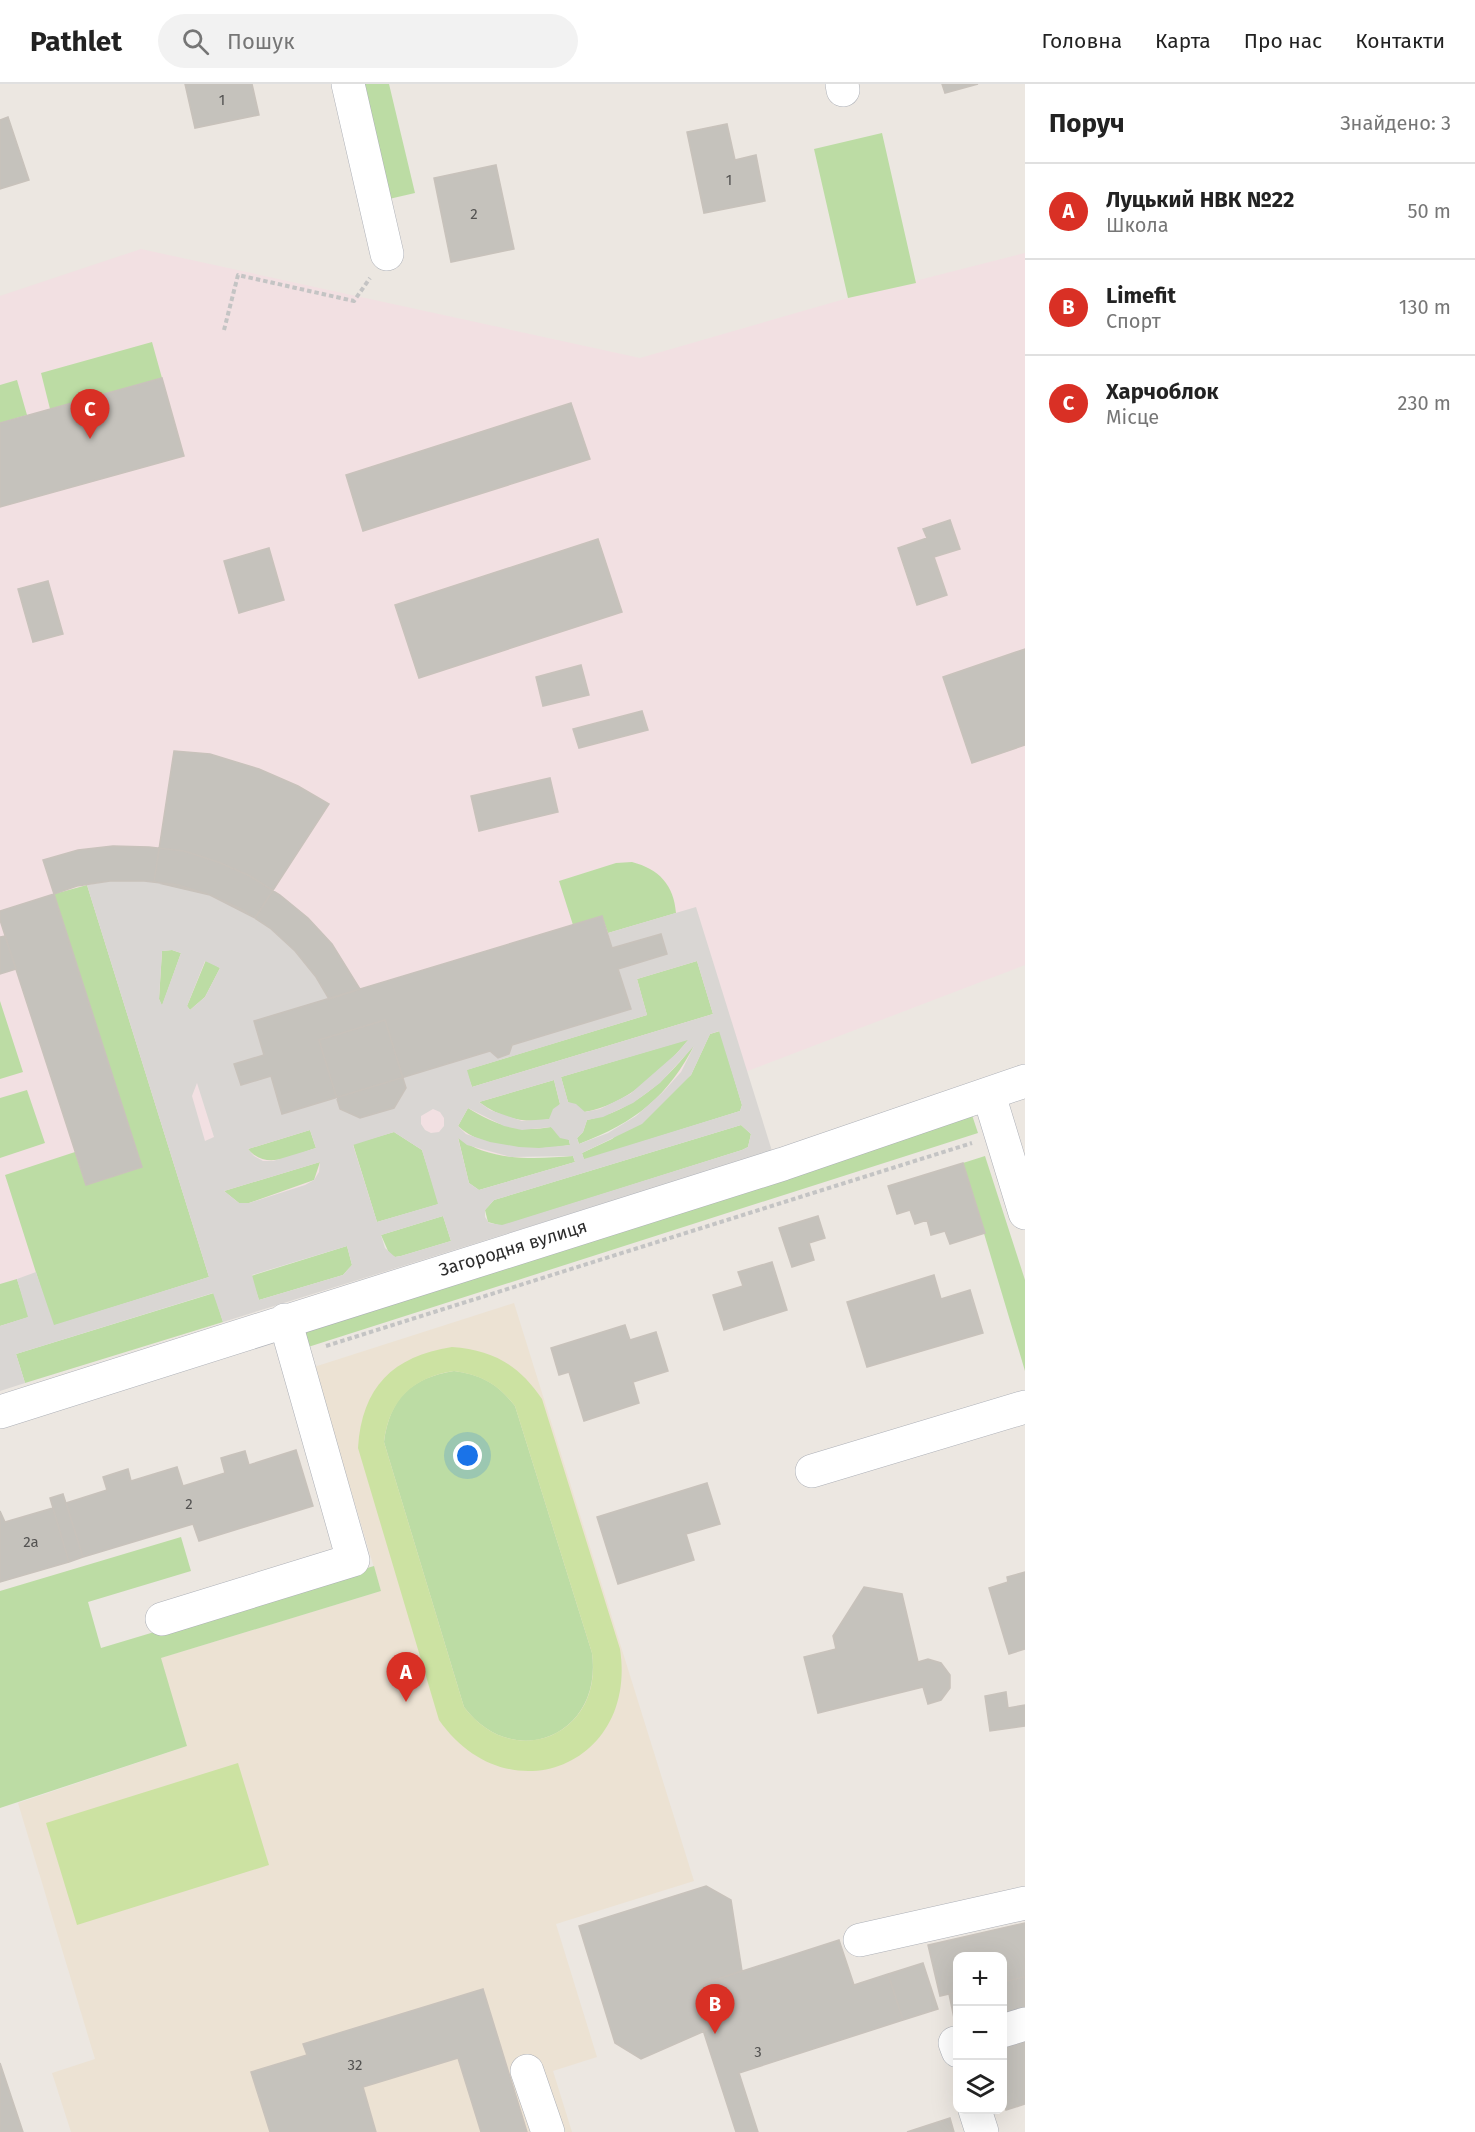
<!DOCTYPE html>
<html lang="uk">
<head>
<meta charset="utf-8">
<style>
  :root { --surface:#fff; --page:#f2f2f2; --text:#222; --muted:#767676; --line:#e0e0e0; --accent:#d93025 }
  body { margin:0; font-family:"Fira Sans",sans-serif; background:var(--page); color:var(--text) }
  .controls { position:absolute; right:18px; bottom:18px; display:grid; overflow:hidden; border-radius:12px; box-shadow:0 6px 24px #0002 }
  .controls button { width:54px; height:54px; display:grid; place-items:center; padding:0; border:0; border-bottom:2px solid var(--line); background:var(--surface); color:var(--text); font:30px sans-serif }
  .you { position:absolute; left:468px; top:1372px; width:21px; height:21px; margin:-15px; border:4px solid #fff; border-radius:50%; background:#1a73e8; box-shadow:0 0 0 9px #1a73e833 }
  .badge { display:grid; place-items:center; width:39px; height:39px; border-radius:50%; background:var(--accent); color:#fff; font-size:20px; font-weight:700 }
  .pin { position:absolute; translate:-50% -50px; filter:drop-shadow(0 2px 3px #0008) }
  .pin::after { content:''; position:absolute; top:32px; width:21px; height:18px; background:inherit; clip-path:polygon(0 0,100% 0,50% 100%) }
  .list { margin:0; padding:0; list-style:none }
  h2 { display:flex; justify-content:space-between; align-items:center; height:78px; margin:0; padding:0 24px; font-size:26px }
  h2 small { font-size:20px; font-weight:400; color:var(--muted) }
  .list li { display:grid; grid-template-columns:39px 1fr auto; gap:18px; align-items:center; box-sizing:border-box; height:96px; padding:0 24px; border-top:2px solid var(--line) }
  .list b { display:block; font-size:22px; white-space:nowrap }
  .list p { margin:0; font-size:20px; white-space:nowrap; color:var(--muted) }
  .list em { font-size:20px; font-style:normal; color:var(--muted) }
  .icon { flex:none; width:33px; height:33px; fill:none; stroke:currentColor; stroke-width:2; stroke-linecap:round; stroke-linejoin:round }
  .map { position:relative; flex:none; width:1025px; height:2048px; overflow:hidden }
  header { display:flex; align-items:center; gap:36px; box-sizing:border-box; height:84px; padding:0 30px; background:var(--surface); border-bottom:2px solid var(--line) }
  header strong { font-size:28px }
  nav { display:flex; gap:33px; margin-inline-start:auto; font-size:21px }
  .search { width:420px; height:54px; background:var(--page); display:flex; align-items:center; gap:15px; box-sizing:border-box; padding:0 21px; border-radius:33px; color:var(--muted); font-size:22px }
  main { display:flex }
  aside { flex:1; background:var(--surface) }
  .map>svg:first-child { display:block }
</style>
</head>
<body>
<header>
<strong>Pathlet</strong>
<div class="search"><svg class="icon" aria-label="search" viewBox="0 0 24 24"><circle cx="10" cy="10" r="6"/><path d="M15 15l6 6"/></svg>Пошук</div>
<nav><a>Головна</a><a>Карта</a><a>Про нас</a><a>Контакти</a></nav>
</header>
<main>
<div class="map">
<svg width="1025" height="2048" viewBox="0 0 1025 2048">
  <rect width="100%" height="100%" fill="#ece7e1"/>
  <path fill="#ece2d3" d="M514 1219 694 1797 556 1840 597 1973 553 1987 572 2048H71L52 1989 95 1975 18 1719 187 1662 160 1574 381 1507 314 1283Z"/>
  <path fill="#f2e0e2" d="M141 165 640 274 848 214 1025 169V881L209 1193 0 1258V212Z"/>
  <path fill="#bcdca4" d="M362 0H389L415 109 389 115Z
    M882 49 916 199 848 214 814 65Z
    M152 258 162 294 50 325 41 289Z
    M17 296 27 331 0 339V301Z
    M632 778C659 785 674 801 676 829L608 849 602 832 573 841 559 797 616 779Z
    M87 801 209 1193 53 1242 5 1091 75 1068 86 1101 142 1083 54 810Z
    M172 866 181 869 162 922 159 915 162 867Z
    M206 876 220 884 205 913 190 926 187 922Z
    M697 877 713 930 472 1003 466 986 647 931 637 895Z
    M0 917 23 988 0 995Z
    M720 947 742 1021 740 1027 584 1076 582 1069 612 1055 691 991 710 950Z
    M689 955C663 987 626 1021 584 1028L568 1018 561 993Z
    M696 958C668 1013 636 1038 579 1060L577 1054 583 1048 587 1036C634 1027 668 995 696 958Z
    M554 996 560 1020 550 1035C523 1040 501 1034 479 1018Z
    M27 1006 45 1059 0 1074V1014Z
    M468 1024C495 1041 519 1049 551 1043L569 1056 570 1061C537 1067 484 1067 458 1042Z
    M972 1031 978 1049 305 1264 299 1246Z
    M741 1041 751 1050 748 1063 742 1066 502 1142 488 1138 485 1126 494 1116Z
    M310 1046 316 1064C293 1071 266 1087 248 1065Z
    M394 1048 422 1066 439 1120 377 1138 353 1060Z
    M458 1053C488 1078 536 1075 573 1072L575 1078 479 1106 469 1099Z
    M985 1072 1025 1196V1287L963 1079Z
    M320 1078 314 1096 249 1119H239L224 1107Z
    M443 1132 451 1157 401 1172 395 1173 389 1169 381 1151Z
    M347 1162 352 1181 343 1191 259 1216 251 1192Z
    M17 1195 29 1233 0 1242V1200Z
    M214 1209 223 1238 25 1299 16 1270Z
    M454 1287C482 1291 498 1300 515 1322L592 1569C603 1651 514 1689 464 1623L384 1358C390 1314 411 1294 454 1287Z
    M181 1453 191 1487 88 1518 101 1564 374 1482 381 1507 161 1574 187 1662 0 1724V1507Z"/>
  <path fill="#cce2a2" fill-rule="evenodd" d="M452 1263C493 1266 519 1281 542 1315L620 1565C638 1682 507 1733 439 1636L358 1364C362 1303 393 1272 452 1263ZM454 1287C481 1291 498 1300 515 1322L592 1569C604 1651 514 1689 464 1623L384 1358C389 1316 413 1293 454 1287Z
    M238 1679 269 1781 77 1841 46 1739Z"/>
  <path fill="#d9d6d3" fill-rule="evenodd" d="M110 797H144L178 801 210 811 241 825 270 844 295 867 316 893 329 915 264 971 235 980 241 1000 271 992 282 1030 336 1013 340 1025 360 1034 394 1024 406 1004 403 993 490 967 498 974 509 970 512 961 630 924 618 885 667 870 661 850 612 864 608 849 696 823 772 1067 223 1238 213 1209 16 1270 25 1299 0 1307V1242L28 1233 17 1195 36 1188 54 1241 209 1193 87 801ZM172 866 181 869 162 921 159 915 162 867ZM205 877 220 884 205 913 190 926 187 922ZM697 877 713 930 472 1003 467 986 647 931 637 895ZM719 947 742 1021 740 1027 584 1075 582 1069 642 1040 691 991 710 950ZM688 956 677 969 630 1010 600 1025 585 1028 576 1020 568 1018 561 993ZM694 962 681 988 663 1008 636 1032 608 1049 579 1060 577 1054 583 1048 587 1036 603 1033 633 1019 660 999ZM554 996 560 1020 553 1025 549 1035 522 1037 490 1026 479 1018ZM197 999 214 1053 205 1057 192 1012ZM468 1024 504 1042 522 1046 551 1043 560 1054 569 1056 570 1061 539 1064 519 1063 490 1058 466 1050 458 1042ZM433 1025 440 1028 444 1034V1042L439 1048 431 1049 425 1046 421 1040V1032ZM741 1041 751 1050 748 1063 742 1066 502 1141 489 1139 485 1133V1126L494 1116ZM310 1046 316 1064 273 1077H263L254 1072 248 1065ZM394 1048 422 1066 438 1120 377 1138 353 1061ZM458 1054 467 1061 511 1073 573 1072 575 1078 479 1106 469 1099ZM320 1078 319 1088 314 1096 305 1101 249 1119H239L224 1107ZM443 1132 451 1157 401 1172 395 1173 385 1164 381 1151ZM347 1162 352 1181 343 1191 259 1216 252 1191Z"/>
  <path fill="#c5c2bc" stroke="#c8c2bb" stroke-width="1.5" d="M185 0H252L259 31 195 44Z
    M942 0H978L945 9Z
    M8 33 29 96 0 105V36Z
    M727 40 735 76 756 71 765 117 704 129 687 48Z
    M496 81 514 165 451 178 434 94Z
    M162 294 184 372 0 423V339Z
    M571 319 590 375 363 447 346 391Z
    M950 436 960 465 934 473 947 511 917 521 898 464 927 454 923 445Z
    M598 455 622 528 419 594 395 521Z
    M269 464 284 516 239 529 224 477Z
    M48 497 63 550 33 558 18 505Z
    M1025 565V661L972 679 943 593Z
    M581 581 589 611 543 622 536 593Z
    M642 627 648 646 579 664 573 645Z
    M174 667 210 670 259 685 298 702 329 720 255 834 210 811 154 798Z
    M550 694 558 728 479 747 471 712Z
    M113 762 149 763 184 767 218 778 250 792 280 811 308 834 332 860 360 905 329 915 316 893 295 867 270 844 241 825 210 811 178 801 144 797H110L77 802 54 810 43 776 78 766Z
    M54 810 142 1083 86 1101 0 836V827Z
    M602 832 612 864 661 850 667 870 618 885 631 925 512 961 509 970 498 974 490 967 282 1030 271 992 241 1001 234 980 264 971 254 937Z
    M5 852 16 885 0 890V853Z
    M385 936 406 1004 394 1024 360 1034 340 1025 319 956Z
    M963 1079 985 1149 950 1160 945 1147 931 1151 927 1136 915 1140 910 1126 897 1130 888 1102Z
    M818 1132 825 1154 809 1159 814 1176 792 1183 779 1144Z
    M772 1178 787 1226 724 1246 713 1211 743 1202 738 1188Z
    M934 1191 941 1215 970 1206 983 1249 867 1283 847 1218Z
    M625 1241 630 1256 656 1248 668 1287 633 1298 639 1319 584 1337 569 1288 559 1291 551 1264Z
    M296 1366 313 1422 199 1457 193 1440 83 1473 66 1419 107 1406 103 1393 128 1385 131 1397 177 1383 183 1402 225 1389 221 1374 231 1371 245 1367 249 1381Z
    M707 1399 720 1440 686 1450 694 1476 618 1500 597 1433Z
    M63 1410 83 1473 69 1478 50 1414Z
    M53 1424 69 1478 0 1498V1427L5 1438Z
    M1025 1488V1565L1009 1570 989 1504 1008 1498 1007 1493Z
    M864 1503 902 1510 918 1578 928 1575 941 1579 950 1591V1604L941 1616 928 1620 923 1603 818 1629 804 1573 836 1565 833 1552Z
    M1006 1608 1008 1624 1025 1621V1642L990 1647 985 1612Z
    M706 1802 731 1816 742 1887 702 1900 716 1942 641 1975 615 1959 579 1842Z
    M1025 1839V1893L1002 1898V1872H958V1908L940 1912 928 1861Z
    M839 1856 854 1901 888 1890 903 1936 739 1989 758 2048H736L703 1946 716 1942 702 1900Z
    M923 1879 938 1925 903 1936 888 1890Z
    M1025 1893V1924L1002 1929V1898Z
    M483 1905 527 2048H481L458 1974 363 2003 376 2048H270L251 1988 307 1971 303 1960Z
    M958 1908V1939H955L949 1910Z
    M1025 1958V2020L1006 2026 1002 2012V1964Z
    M0 1979 23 2048H0Z
    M950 2034 954 2048H907Z"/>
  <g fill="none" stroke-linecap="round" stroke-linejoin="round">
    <defs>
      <path id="minor" d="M348 0 387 170
        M842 0 843 6
        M989 1011 1025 1129
        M0 1328 783 1080 1025 997
        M812 1387 1025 1323
        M162 1535 353 1476 285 1236
        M860 1856 1025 1819
        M1002 1947 1025 1940
        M958 1959H955L958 1967
        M527 1987 548 2048
        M975 2026 982 2048"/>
    </defs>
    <use href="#minor" stroke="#adb0b7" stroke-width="34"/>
    <path stroke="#c4c4c4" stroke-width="4" stroke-dasharray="4.5 3" stroke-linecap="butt" d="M224 246 238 191 354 217 370 194
      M326 1262 972 1059"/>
    <use href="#minor" stroke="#fff" stroke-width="33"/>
  </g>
  <g text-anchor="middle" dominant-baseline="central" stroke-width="4.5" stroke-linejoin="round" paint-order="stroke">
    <g font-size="15" fill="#535251">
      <text x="222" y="16">1</text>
      <text x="729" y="96">1</text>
      <text x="474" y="130">2</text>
      <text x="189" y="1420">2</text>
      <text x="31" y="1458">2а</text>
      <text x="758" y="1968">3</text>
      <text x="355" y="1981">32</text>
    </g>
    <g font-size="18" fill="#2d2d2d" stroke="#fff">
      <text transform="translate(513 1164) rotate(-17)">Загородня вулиця</text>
    </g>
  </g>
</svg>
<div class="controls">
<button>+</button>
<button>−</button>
<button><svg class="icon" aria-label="layers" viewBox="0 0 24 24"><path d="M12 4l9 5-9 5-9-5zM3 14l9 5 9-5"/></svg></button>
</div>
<div class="you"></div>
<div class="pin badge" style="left:406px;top:1618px">A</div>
<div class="pin badge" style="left:715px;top:1950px">B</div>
<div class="pin badge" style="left:90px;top:355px">C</div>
</div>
<aside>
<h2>Поруч<small>Знайдено: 3</small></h2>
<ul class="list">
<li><span class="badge">A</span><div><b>Луцький НВК №22</b><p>Школа</p></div><em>50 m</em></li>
<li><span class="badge">B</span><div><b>Limefit</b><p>Спорт</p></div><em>130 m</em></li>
<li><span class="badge">C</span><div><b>Харчоблок</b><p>Місце</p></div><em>230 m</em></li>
</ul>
</aside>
</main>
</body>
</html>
